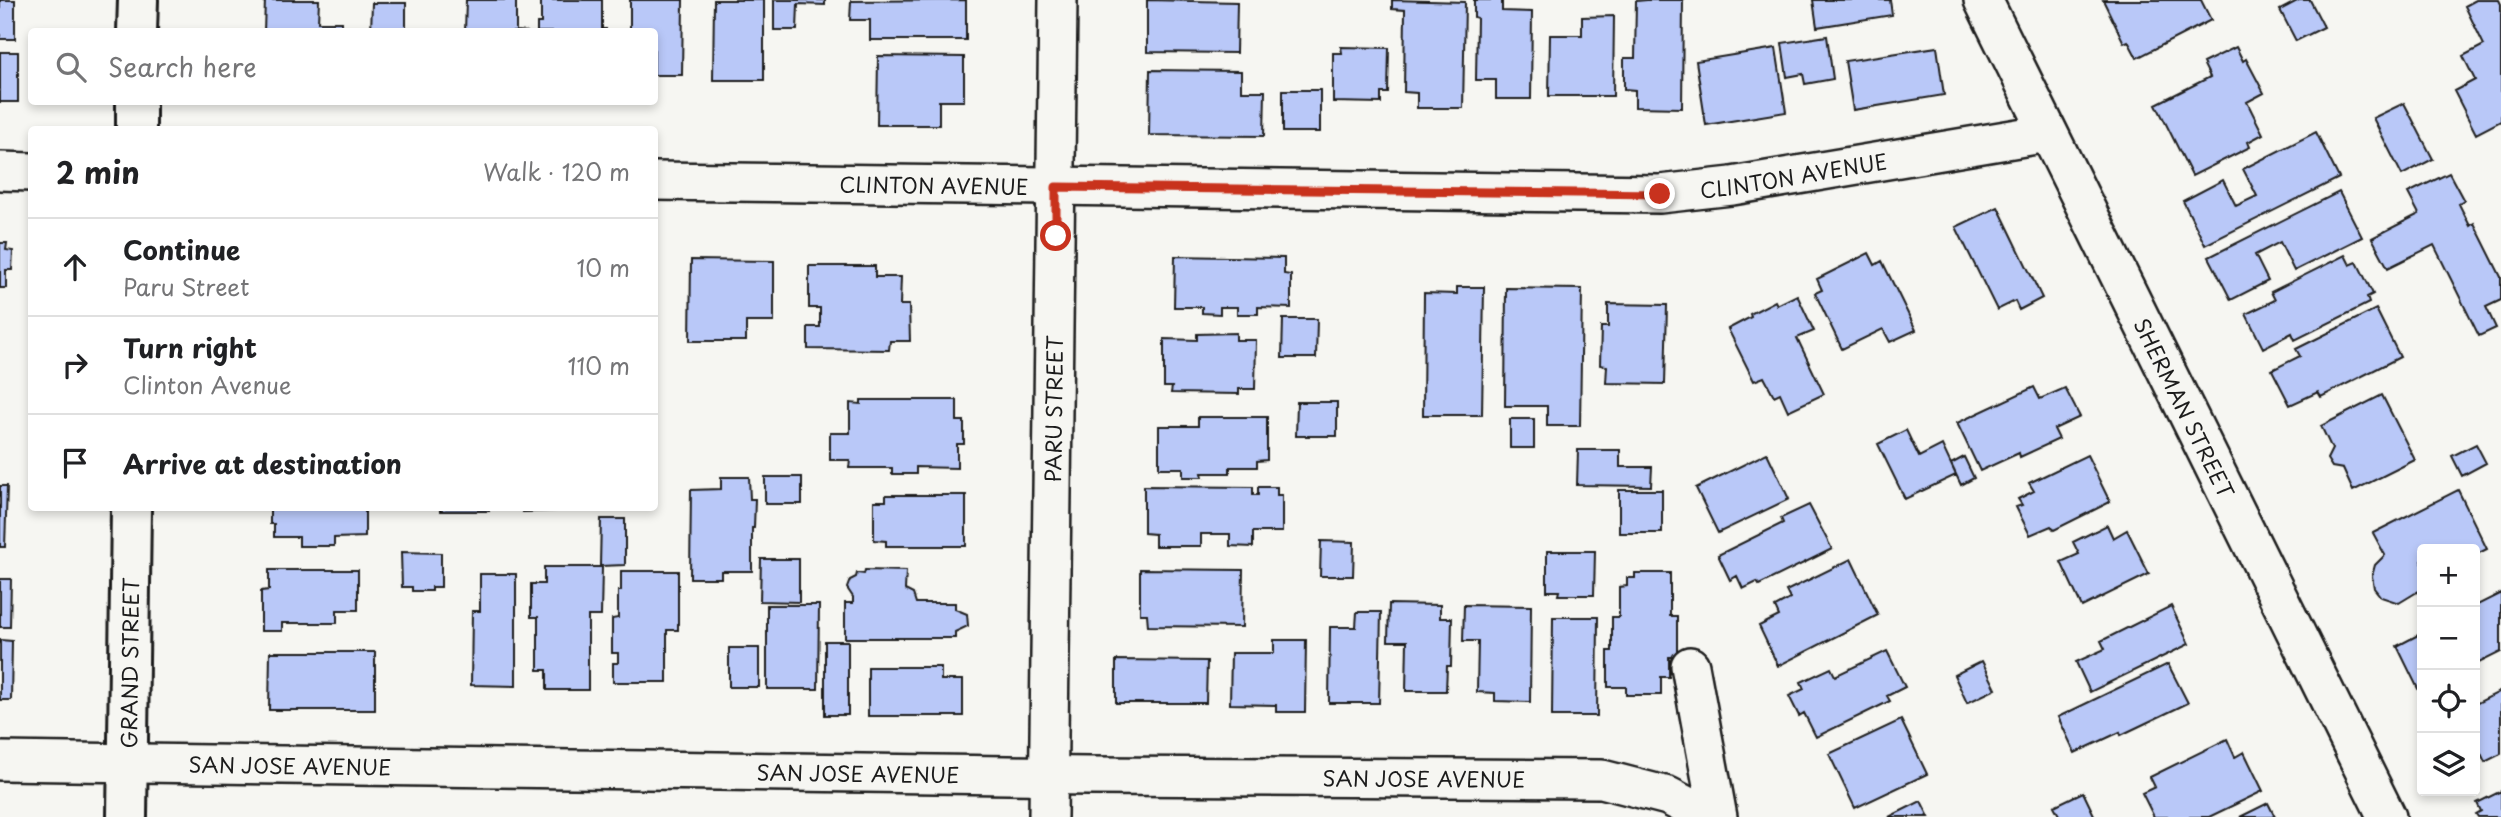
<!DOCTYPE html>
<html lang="en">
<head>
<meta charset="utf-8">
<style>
  :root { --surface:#fff; --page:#f2f2f2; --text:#202124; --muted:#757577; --line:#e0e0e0 }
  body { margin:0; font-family:"Playpen Sans",sans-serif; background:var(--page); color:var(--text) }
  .controls { position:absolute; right:21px; bottom:21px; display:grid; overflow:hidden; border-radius:7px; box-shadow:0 4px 10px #0003 }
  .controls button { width:63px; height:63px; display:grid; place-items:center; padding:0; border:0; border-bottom:2px solid var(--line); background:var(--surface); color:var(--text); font:35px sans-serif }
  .stop { position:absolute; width:21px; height:21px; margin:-16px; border:5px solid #c8321e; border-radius:50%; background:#fff }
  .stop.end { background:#c8321e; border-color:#fff; box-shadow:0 2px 7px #0008 }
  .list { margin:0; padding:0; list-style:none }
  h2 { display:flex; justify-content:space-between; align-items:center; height:91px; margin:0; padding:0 28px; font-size:30px }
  h2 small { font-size:23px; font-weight:400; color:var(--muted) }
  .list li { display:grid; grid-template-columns:46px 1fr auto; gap:21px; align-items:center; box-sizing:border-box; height:98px; padding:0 28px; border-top:2px solid var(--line) }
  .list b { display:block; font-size:26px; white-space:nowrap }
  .list p { margin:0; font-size:23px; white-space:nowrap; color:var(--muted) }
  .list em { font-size:23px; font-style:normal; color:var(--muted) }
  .icon { flex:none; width:38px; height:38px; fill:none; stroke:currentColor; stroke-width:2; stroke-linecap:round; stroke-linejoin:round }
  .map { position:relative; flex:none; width:2501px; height:817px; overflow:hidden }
  .search { position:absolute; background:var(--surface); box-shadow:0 4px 10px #0003; left:28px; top:28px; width:630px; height:77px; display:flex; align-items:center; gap:18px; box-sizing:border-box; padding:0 24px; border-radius:7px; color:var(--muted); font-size:26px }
  .panel { position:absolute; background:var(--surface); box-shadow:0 4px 10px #0003; left:28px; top:126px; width:630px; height:385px; border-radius:7px }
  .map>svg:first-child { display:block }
</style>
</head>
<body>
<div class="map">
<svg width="2501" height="817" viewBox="0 0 2501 817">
  <rect width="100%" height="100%" fill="#f6f6f2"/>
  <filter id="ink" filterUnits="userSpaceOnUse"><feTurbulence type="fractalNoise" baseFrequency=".0143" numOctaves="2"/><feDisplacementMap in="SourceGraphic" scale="14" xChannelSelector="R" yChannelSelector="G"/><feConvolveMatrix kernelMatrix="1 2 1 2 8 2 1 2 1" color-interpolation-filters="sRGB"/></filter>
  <g filter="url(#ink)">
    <path fill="#b9c8f8" stroke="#1c1c1c" stroke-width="2" d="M0 0H15V39H0Z
      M265 0H319L318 22H342V32H264Z
      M466 0H516V31L528 32H465Z
      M541 0H602V29H606V32H537V23H541Z
      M630 0H683L682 75H654V32H630Z
      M714 0H764V80H713Z
      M774 0H825V5L798 4 797 30H774Z
      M966 0V40H870V20H850L851 1Z
      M1147 0 1237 2 1236 53 1147 52Z
      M1392 0 1465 2 1463 108H1417V93L1404 92 1405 10 1392 9Z
      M1474 0H1502V11L1532 12 1531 99H1496V80H1476L1477 18 1474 17Z
      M1647 0H1683L1682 108 1635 107V90L1624 89V58H1635L1636 1Z
      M1813 0H1890L1892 15 1817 27Z
      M2103 0H2201L2211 20 2137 58 2128 41 2124 43Z
      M2299 0H2310L2324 27 2296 41 2280 10Z
      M2476 0H2499L2501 4V121L2476 134 2454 91 2475 80 2463 56 2484 45 2465 6Z
      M372 3H406V30L443 32H371Z
      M1614 16 1613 96H1549L1550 35H1582V17Z
      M1827 36 1833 79 1805 84 1803 74 1787 77 1782 43Z
      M1341 47 1389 48 1388 93H1381V103L1333 102V53H1342Z
      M1937 47 1944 95 1853 110 1845 61Z
      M2236 47 2243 61 2246 59 2264 93 2247 102 2263 134 2248 142 2250 147 2192 176 2156 104 2210 77 2203 63Z
      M1776 48 1786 112 1706 125 1696 61Z
      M0 52H18V102H0Z
      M878 56 964 57V101H939V125H877Z
      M1150 70 1241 71V91H1265L1264 136 1149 135Z
      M1283 90H1320V132H1283Z
      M2404 103 2433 159 2402 175 2373 118Z
      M2316 132 2339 178 2205 245 2183 201 2223 180 2236 206 2257 196 2243 169Z
      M2449 173 2464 201 2459 204 2470 226 2474 223 2501 277V300L2486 307 2496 328 2479 336 2434 245 2388 268 2372 238 2419 214 2408 193Z
      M2339 192 2362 237 2294 271 2280 242 2255 255 2268 281 2231 300 2209 257Z
      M1998 207 2042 298 2019 310 2015 301 1997 310 1956 227Z
      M0 243H7L6 250 13 251 12 270H6V288H0Z
      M1869 253 1875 265 1882 261 1916 330 1890 342 1883 329 1842 349 1815 293 1822 290 1817 279Z
      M2345 255 2350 265 2357 262 2373 294 2367 297 2369 303 2295 340 2292 333 2263 348 2246 314 2275 300 2271 292Z
      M1175 256 1284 258V274L1291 275V308L1258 307V314H1237V307H1220V314L1202 313V307H1174Z
      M691 260 774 261V322H746V341H690Z
      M809 266H875V277H901L900 305H909L910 341H890L889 350 808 349V327H820V308H809Z
      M1457 287H1484L1482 415H1423L1424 293 1457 294Z
      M1506 288 1582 289 1580 426H1547V406H1505Z
      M1797 295 1814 331 1797 338 1824 394 1788 411 1780 393 1774 396 1764 377 1754 381 1728 329 1751 317 1750 314 1775 301 1777 305Z
      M1608 304 1667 305 1665 384 1606 383 1607 366 1600 365 1601 327H1608Z
      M2376 309 2400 357 2321 397 2318 392 2290 405 2272 370 2300 356 2296 349Z
      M1283 319H1317L1316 358H1282Z
      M1236 333V340H1256L1255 389H1239V394L1171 393 1172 387H1164V339L1197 340V334Z
      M2034 387 2040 399 2065 388 2080 417 2054 429 2059 439 2020 457 2019 453 1980 471 1957 423Z
      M2382 395 2415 460 2353 491 2343 469 2332 467 2327 459 2332 449 2321 426Z
      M861 400H957V421H964V444H957V468L916 467V474H892V468H849L850 460H830V433H850V403L861 404Z
      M1297 402H1337V436H1296Z
      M1198 417H1267V460L1257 461V467H1230V473H1202L1203 477H1183V468H1159V426H1198Z
      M1510 419H1534V448H1510Z
      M1906 430 1919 457 1942 445 1956 475 1905 499 1878 444Z
      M2476 444 2486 463 2462 476 2452 456Z
      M1578 450H1620V467H1652L1651 486 1577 485Z
      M1767 453 1789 499 1718 533 1696 488Z
      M2087 455 2110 502 2054 530 2051 526 2030 535 2016 507 2022 505 2018 499 2034 491 2029 483Z
      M1964 457 1974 478 1961 485 1951 464Z
      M721 477H749L750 499H755L754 528H752V571H721V578H690L691 490 721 489Z
      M765 477H802V504H765Z
      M0 486H7L5 547H0Z
      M1144 486 1253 487V495H1258V487H1277V495H1282V532H1253V547L1230 546V534H1201V546H1155V534L1144 533Z
      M1619 490H1662V533H1619Z
      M2458 490 2487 549 2475 555V549H2422V589L2399 603 2381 597 2374 588 2372 576 2375 565 2385 555 2373 533Z
      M886 495H966V546H886V541L874 540V501H886Z
      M1809 505 1832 549 1759 585 1757 582 1743 589 1737 576 1730 580 1718 555 1783 523 1781 518Z
      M270 508H365V537L334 538V546H299V537H274V524H270Z
      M440 508H489V511H440Z
      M523 508H556V511L523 512Z
      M601 519H625V565L600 566Z
      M2107 525 2113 538 2127 530 2149 574 2082 607 2061 562 2079 554 2073 542Z
      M1321 541 1354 542 1353 576H1320Z
      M1547 551H1595L1594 595H1558L1559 591H1547Z
      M401 552 441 553V587H432V591H412V587H402Z
      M761 559H799V602L760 601Z
      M1851 559 1878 615 1778 666 1759 626 1779 616 1775 607 1790 599 1786 591Z
      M544 567H602L601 616H588V690H547V670H538V617H531V584H544Z
      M1140 569 1243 570 1242 627 1148 626 1147 614H1140Z
      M269 570H358V610H337V623H282V631H261V591L269 590Z
      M865 570 906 571 905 590 913 594 916 603H955V609L967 614 968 626 955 632V638H845V603H853V597L847 588 850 580 856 577 857 573 864 574Z
      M621 571H678V630H667V682H613V663H618V653H612V619L618 618V591H621Z
      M1635 573H1670V616H1677V657H1669V677H1661V695H1626V687H1608V651H1612V617H1619V587L1627 586V578H1635Z
      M480 574H516V686L471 685 472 611H480Z
      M0 579H11L10 627H0Z
      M2501 593V652L2475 665V606Z
      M1389 604 1440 605V618H1452L1451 666H1447L1446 691H1406L1407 641H1388Z
      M767 605H819L818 689H767Z
      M1464 605 1531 606 1530 702 1495 701V693L1477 692 1478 641H1463Z
      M2171 606 2189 644 2090 692 2076 662 2105 649 2101 641Z
      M1357 612H1381L1379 703H1329L1330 627H1356Z
      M1553 617H1598L1597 716H1552Z
      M2422 633V692L2420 693 2397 646Z
      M0 640 12 641 11 700H0Z
      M1274 640H1306L1305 712H1276V705L1230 704 1231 653H1274Z
      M825 641H848V715H825Z
      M729 648H759V687H729Z
      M1887 651 1905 687 1887 696 1890 701 1816 737 1804 713 1799 716 1789 696 1804 689 1801 682 1831 668 1835 676Z
      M270 652H375V710H269Z
      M1116 660 1207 661 1206 703H1116Z
      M1982 661 1996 689 1967 703 1954 675Z
      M2168 664 2188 703 2121 735 2120 732 2075 753 2058 717Z
      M868 667H941V680H963V716H868Z
      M2501 691V754L2485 762 2475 741V704Z
      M1901 720 1927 774 1855 808 1829 754Z
      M2227 739 2235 757 2244 752 2263 791 2209 817H2154L2142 793 2155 787 2150 777Z
      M2501 791V817H2478L2476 814 2481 811 2477 803Z
      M2083 792 2095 817H2060L2054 806Z
      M1921 801 1929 817H1889Z
      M2268 803 2275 817H2240Z"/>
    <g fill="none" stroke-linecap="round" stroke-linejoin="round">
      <defs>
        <g id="minor">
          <path id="s1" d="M1983 0 2387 817"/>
          <path d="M0 171 32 172"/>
          <path id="s2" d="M654 181 1660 194 1732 186 2048 133"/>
          <path d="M1690 666 1718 817"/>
          <path id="s3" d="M0 761 1089 776 1602 779 1668 796 1708 817"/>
          <path id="s4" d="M1048 817 1058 0"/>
        </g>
        <g id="tertiary">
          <path d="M137 32 138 0"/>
          <path d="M136 130V102"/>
          <path id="s5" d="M127 817 131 508"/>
        </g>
      </defs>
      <use href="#minor" stroke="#1c1c1c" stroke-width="42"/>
      <use href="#tertiary" stroke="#1c1c1c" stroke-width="44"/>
      <use href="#minor" stroke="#f6f6f2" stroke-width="37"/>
      <use href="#tertiary" stroke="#f6f6f2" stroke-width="38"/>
    </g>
  </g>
  <g fill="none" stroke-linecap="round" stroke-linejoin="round" filter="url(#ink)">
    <path stroke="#c8321e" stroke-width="9" d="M1056 236V187L1660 194"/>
  </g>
  <g text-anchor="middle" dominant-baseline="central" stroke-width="6" stroke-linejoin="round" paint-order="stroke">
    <g font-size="21" fill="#1c1c1c" stroke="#f6f6f2">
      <text stroke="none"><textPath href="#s2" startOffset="1141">CLINTON AVENUE</textPath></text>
      <text stroke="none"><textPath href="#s2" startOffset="280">CLINTON AVENUE</textPath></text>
      <text stroke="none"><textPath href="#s4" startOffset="408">PARU STREET</textPath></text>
      <text stroke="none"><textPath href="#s1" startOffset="455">SHERMAN STREET</textPath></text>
      <text stroke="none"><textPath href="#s5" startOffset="154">GRAND STREET</textPath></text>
      <text stroke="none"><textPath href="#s3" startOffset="290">SAN JOSE AVENUE</textPath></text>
      <text stroke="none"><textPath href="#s3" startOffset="858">SAN JOSE AVENUE</textPath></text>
      <text stroke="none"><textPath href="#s3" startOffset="1424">SAN JOSE AVENUE</textPath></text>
    </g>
  </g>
</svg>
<div class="controls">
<button>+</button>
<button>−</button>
<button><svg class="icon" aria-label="locate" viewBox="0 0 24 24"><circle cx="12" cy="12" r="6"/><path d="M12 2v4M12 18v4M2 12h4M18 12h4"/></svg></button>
<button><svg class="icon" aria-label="layers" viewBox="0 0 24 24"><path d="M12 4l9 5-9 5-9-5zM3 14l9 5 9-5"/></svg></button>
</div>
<div class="stop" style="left:1056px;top:236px"></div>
<div class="stop end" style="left:1660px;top:194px"></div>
<div class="search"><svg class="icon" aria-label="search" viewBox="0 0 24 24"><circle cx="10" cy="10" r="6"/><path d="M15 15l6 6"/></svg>Search here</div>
<section class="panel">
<h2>2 min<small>Walk · 120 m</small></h2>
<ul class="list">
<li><svg class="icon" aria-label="ahead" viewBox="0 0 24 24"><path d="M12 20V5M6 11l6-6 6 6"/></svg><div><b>Continue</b><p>Paru Street</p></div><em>10 m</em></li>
<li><svg class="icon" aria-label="right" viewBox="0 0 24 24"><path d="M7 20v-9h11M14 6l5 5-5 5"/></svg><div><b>Turn right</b><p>Clinton Avenue</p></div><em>110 m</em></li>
<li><svg class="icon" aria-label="arrive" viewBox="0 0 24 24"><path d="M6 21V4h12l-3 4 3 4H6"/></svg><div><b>Arrive at destination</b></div></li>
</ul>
</section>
</div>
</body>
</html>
